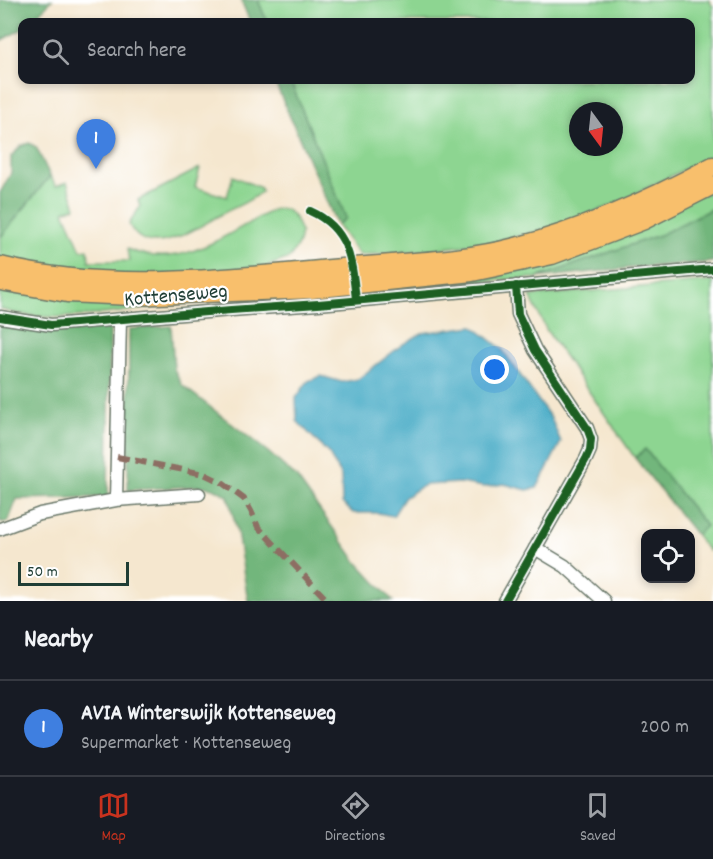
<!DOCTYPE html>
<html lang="en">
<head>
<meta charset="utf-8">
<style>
  :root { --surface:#171b24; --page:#20242c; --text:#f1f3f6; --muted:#9ea1a6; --line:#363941; --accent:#c8321e }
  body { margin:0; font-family:Dekko,sans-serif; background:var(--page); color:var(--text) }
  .controls { position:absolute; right:18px; bottom:18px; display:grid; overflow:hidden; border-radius:12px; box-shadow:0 3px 9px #0003 }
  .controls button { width:54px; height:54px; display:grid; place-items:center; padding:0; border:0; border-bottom:2px solid var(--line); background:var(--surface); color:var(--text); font:30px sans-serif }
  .compass { position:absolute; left:569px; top:102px; width:54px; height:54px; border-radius:50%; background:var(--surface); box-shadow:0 3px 9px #0003; rotate:165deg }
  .scale { position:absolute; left:18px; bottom:15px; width:111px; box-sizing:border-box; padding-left:6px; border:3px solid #1f3d34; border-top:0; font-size:16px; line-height:21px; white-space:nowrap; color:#1f3d34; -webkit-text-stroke:4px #fff; paint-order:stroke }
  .you { position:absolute; left:495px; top:370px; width:21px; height:21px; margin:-15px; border:4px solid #fff; border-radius:50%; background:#1a73e8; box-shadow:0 0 0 9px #1a73e833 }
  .badge { display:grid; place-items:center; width:39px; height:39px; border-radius:50%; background:var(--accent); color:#fff; font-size:20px; font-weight:700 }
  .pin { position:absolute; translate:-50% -50px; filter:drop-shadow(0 2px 3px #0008) }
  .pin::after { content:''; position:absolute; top:32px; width:21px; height:18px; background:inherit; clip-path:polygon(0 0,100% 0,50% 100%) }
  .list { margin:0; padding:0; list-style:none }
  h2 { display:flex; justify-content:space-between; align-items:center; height:78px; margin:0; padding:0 24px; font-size:26px }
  h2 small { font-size:20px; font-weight:400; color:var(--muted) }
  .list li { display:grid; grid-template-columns:39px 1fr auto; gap:18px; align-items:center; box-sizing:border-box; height:96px; padding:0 24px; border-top:2px solid var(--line) }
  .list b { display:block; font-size:22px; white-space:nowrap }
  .list p { margin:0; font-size:20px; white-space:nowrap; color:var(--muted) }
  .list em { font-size:20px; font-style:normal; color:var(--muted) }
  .icon { flex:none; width:33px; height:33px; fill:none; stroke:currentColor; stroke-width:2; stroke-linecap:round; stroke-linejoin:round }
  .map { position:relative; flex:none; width:713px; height:601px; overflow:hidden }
  .search { position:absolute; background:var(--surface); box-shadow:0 3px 9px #0003; left:18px; right:18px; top:18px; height:66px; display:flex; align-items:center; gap:15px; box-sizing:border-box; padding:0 21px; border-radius:12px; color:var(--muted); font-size:22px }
  .sheet { height:174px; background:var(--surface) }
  nav { display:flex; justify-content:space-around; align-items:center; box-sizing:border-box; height:84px; border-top:2px solid var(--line); background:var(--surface); font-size:16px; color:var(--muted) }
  nav a { display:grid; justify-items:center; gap:3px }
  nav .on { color:var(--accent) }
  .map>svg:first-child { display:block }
</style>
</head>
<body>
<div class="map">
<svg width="713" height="601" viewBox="0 0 713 601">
  <rect width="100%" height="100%" fill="#fff"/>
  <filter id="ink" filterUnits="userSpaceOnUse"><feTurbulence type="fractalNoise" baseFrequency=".0167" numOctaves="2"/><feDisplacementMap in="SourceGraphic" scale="12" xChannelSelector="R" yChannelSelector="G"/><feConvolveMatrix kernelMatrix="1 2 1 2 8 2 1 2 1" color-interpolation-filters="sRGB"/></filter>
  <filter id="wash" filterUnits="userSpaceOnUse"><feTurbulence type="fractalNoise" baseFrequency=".008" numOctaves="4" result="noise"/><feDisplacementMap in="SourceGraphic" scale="24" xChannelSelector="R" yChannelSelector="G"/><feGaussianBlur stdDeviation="1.35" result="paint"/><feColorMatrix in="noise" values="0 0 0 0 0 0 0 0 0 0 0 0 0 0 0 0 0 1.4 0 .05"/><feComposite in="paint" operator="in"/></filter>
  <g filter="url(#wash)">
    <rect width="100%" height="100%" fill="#f5e7cf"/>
    <path fill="#8dd591" stroke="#568962" stroke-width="1.5" fill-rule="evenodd" d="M258 0H709L713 7V155L611 206 546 229 490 243 407 252 359 255 337 225 346 218 290 80H690V22H267ZM578 111H614V147H578Z
      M200 168 195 187 227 197 233 176 259 187 262 191C252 201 235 207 222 214 198 227 147 264 129 224L140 207 138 200Z
      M50 176 56 186 67 182 76 207 64 211 81 250 88 249 89 261H129L127 249C183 273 227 232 275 209H286L295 218 301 232 299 243 290 258 259 269 135 277 0 261V238Z
      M713 191V208L662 234 536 278 469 282 361 293 360 290Z
      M713 281V546L708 551 696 535 706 526 645 449 635 458 547 331 530 296Z
      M0 284 183 303C128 310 53 327 0 309Z"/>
    <path fill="#72b67b" stroke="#487a58" stroke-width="1.5" d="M0 0H52L30 22H22V29L0 41Z
      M241 0H258L267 22H250Z
      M274 80H290L346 218 337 225Z
      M29 143 36 147 50 176 0 238V193L11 173V157L21 146Z
      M713 208V262L639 267 536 278 662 234Z
      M0 323 51 331 110 326 108 497 17 499 8 522H0Z
      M171 326 174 369 182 385 268 452 297 478 357 562 393 601H248L237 531 228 496 214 488 200 486 128 490 129 329Z
      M645 449 706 526 696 535 635 458Z"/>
    <path fill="#47abc6" stroke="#33747d" stroke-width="1.5" d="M473 326 501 348 551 418 561 442 537 488 527 490 504 484 484 487 460 483 424 485 405 497 393 516 378 513H353L342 503 341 476 329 454 297 421 296 398 308 381 321 376 342 382 358 379 403 344 422 333Z"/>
  </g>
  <g filter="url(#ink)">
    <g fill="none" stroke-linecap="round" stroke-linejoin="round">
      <defs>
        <path id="minor" d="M0 317 51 325 231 310 318 304 713 269
          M116 500 120 320
          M0 529 40 514 116 500 199 494
          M535 548 565 566 604 601
          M505 601 586 459 590 450 591 439 587 428 535 350 518 314 516 286"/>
        <path id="primary" d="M0 266C113 294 239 277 353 267 407 262 463 261 516 247 586 229 650 200 713 166
          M0 281 67 293 132 296 310 289 472 272 552 255 592 240 644 220 713 185"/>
      </defs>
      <use href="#minor" stroke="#6a786a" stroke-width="15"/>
      <use href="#primary" stroke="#6a786a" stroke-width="21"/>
      <use href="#minor" stroke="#fff" stroke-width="12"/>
      <use href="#primary" stroke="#f8bf6c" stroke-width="18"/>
      <path stroke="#8d6e63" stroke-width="6" stroke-dasharray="12 6" stroke-linecap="butt" d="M117 457 204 474 221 482 244 499 251 511 258 527 328 601"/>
      <defs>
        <path id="cycleway" d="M310 211C350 229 352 262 356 300
          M0 317 51 325 231 310 318 304 713 269
          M505 601 586 459 590 450 591 439 587 428 535 350 518 314 516 286"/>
      </defs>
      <use href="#cycleway" stroke="#fff" stroke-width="11"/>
      <use href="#cycleway" stroke="#1b5e20" stroke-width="8"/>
    </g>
  </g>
  <g text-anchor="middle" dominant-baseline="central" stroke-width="4.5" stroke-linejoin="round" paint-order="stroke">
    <g font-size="21" fill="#1f3d34" stroke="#fff">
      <text transform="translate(176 297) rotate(-5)">Kottenseweg</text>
    </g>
  </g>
</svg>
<div class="controls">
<button><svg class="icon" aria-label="locate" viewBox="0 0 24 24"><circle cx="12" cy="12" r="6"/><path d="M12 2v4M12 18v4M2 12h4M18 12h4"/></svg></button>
</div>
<svg class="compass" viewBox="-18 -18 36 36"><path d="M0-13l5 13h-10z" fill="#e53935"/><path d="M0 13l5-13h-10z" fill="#9ea1a6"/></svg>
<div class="scale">50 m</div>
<div class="you"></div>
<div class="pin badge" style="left:96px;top:169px;background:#3f7fe0">1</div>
<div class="search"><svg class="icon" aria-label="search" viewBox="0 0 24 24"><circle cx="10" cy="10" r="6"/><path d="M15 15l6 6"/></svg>Search here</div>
</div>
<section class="sheet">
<h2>Nearby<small></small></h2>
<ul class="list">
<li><span class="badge" style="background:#3f7fe0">1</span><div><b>AVIA Winterswijk Kottenseweg</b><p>Supermarket · Kottenseweg</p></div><em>200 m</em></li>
</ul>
</section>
<nav>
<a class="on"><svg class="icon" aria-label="map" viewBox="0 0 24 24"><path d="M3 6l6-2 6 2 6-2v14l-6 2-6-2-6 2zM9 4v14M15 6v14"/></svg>Map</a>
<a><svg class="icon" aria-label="directions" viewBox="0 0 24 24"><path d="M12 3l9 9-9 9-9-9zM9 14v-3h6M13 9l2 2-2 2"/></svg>Directions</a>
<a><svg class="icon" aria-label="saved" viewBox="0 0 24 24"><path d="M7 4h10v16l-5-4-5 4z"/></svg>Saved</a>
</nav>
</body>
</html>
